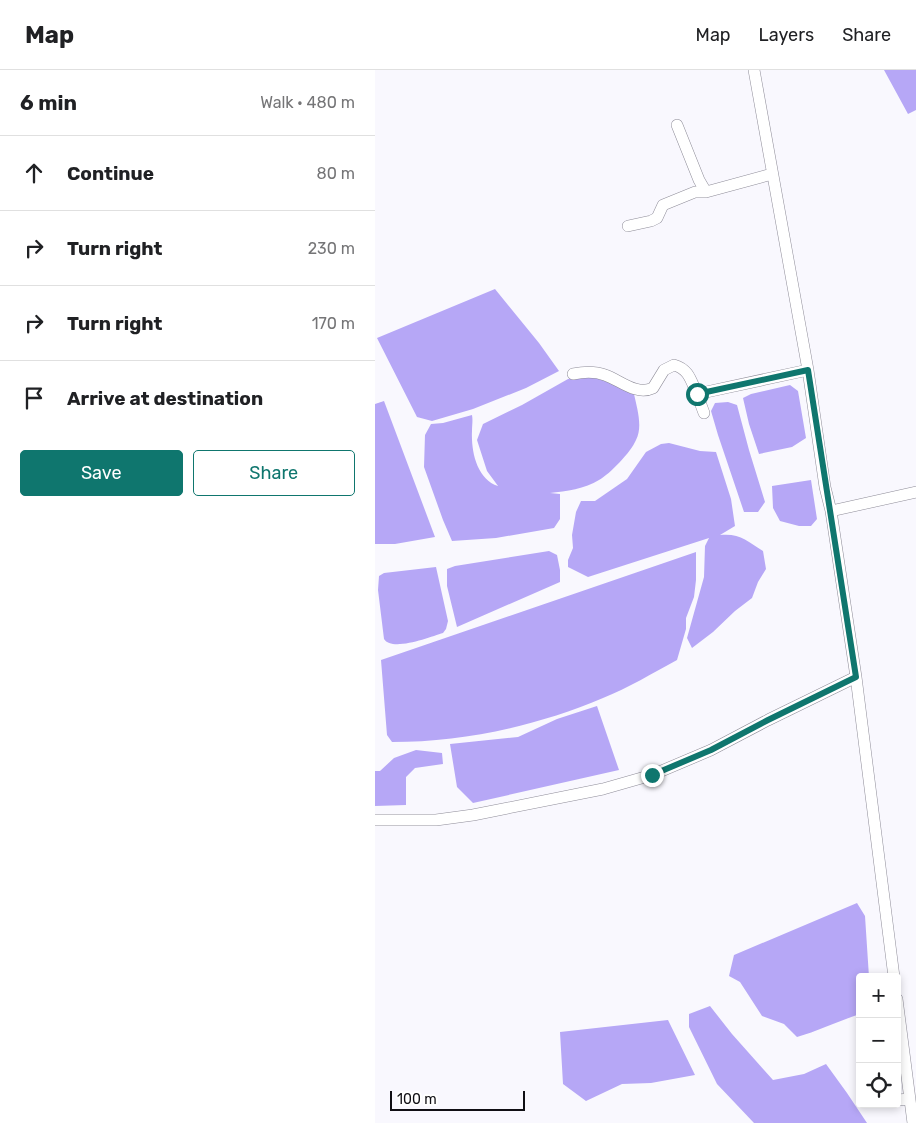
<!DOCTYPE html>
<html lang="en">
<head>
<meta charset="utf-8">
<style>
  :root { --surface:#fff; --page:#f6f6f6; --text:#202124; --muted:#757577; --line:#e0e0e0; --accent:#0f766e }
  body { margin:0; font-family:Rubik,sans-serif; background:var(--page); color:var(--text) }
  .controls { position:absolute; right:15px; bottom:15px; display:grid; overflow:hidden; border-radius:5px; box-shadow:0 2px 8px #0003 }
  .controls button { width:45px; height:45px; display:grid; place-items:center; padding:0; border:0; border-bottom:1px solid var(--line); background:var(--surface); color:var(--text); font:25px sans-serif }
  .scale { position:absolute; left:15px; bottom:12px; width:135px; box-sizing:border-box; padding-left:5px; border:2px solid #100f14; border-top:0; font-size:14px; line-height:18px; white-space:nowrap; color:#100f14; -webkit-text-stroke:4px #fff; paint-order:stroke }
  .stop { position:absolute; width:15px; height:15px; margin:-11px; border:4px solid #0f766e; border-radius:50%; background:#fff }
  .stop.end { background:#0f766e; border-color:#fff; box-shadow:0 1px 5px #0008 }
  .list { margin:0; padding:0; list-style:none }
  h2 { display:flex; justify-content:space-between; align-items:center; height:65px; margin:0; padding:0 20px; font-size:21px }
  h2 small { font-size:16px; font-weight:400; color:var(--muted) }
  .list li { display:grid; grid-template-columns:32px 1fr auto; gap:15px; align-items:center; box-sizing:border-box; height:75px; padding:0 20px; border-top:1px solid var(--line) }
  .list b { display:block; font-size:19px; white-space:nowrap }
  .list em { font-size:16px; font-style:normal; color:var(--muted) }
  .actions { display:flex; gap:10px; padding:15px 20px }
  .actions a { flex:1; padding:11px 0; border:1px solid var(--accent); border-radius:5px; text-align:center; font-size:18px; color:var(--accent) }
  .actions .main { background:var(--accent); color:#fff }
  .icon { flex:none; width:28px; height:28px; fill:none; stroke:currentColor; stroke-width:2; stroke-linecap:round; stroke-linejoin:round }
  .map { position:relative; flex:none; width:541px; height:1053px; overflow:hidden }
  header { display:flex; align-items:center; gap:30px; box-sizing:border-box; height:70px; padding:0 25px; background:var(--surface); border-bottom:1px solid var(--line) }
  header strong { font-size:24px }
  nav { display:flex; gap:28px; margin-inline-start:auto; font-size:18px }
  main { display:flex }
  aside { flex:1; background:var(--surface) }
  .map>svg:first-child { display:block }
</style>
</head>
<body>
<header>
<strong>Map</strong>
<nav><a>Map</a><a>Layers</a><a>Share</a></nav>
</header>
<main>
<aside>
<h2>6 min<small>Walk · 480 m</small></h2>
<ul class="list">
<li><svg class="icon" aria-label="ahead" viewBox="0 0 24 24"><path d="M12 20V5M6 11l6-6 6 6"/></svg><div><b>Continue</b></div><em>80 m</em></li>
<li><svg class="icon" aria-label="right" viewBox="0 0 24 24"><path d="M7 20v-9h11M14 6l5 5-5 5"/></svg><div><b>Turn right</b></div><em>230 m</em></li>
<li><svg class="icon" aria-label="right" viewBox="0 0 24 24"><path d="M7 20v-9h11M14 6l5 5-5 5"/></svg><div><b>Turn right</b></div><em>170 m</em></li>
<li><svg class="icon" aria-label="arrive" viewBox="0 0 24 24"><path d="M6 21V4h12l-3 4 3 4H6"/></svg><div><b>Arrive at destination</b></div></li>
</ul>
<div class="actions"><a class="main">Save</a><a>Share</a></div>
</aside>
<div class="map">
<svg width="541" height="1053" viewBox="0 0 541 1053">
  <rect width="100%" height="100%" fill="#f9f8fe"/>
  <path fill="#b6a7f6" d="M509 0H541V40L533 44Z
    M120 219 164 273 184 301 151 318 98 339 57 351 42 347 2 268Z
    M214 305 236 311 259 324C262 338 268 357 261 370 256 382 235 404 224 410 210 419 191 421 175 423L185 424V449L179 458 121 468 77 471 68 450 49 397 50 365 56 354 68 353 97 345C98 351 97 355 97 361 96 382 102 409 123 416L112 401 102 370 108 354 147 335 193 309Z
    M415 315 423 321 431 368 417 377 384 384 374 354 368 328 376 324Z
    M9 331 60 467 20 474H0V334Z
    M353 332 362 335 374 380 390 432 383 442H369L343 365 336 341 340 333Z
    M294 373 325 381 341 382 356 429 360 456 345 465C365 463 372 471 388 481L391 499 383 512 377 528 360 541 338 562 317 578 312 568 329 507 330 476 334 468 213 507 193 497V490L198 478 197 465 201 442 206 431H220L252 409 271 382 286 374Z
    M436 410 442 449 436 456H424L405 451 398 438 397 416Z
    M174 481 182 485 185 500V512L82 557 72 516V499L80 496Z
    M321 482V510L319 527 311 548V559L302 590C278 603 253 618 228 628 162 656 89 672 17 672L12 665 6 590Z
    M61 497 73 551 71 559 68 563C55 567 17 582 9 569L3 520 4 506 9 503Z
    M222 636 244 700 98 733 82 717 75 674 143 667 182 649Z
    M41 680 67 683 68 694 40 698 31 707V735L0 736V701H5L19 688Z
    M482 833 490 846 494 907H485V944C463 951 443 961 422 967L409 954 387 946 365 912 354 906 359 885Z
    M335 936 357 964 398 1010 429 1004 451 994 472 1023 492 1053H379L342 1014 314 957V944Z
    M293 950 320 1005 276 1013 247 1014 211 1031 188 1014 185 962Z"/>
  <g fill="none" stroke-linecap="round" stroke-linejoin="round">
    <defs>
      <path id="minor" d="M379 0 433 300 450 417 456 441 481 607 519 907
        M302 55 324 110 331 122
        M253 156 276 151 282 148 288 135 320 122H331L397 104
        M198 304C208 302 219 301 230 305 245 310 261 326 278 318L289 300 299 295C314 299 316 311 322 324L433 300
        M322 324 329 343
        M456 441 541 422
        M0 750H61L98 745 228 719 277 705 336 680 393 650 481 607
        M522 929 538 1053
        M522 1030 535 1029"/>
    </defs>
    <use href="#minor" stroke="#8e8c98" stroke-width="12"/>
    <use href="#minor" stroke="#fff" stroke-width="11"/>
  </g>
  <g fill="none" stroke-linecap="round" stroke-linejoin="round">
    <path stroke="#0f766e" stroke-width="6" d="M277 705 336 680 393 650 481 607 433 300 322 324"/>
  </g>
</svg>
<div class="controls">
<button>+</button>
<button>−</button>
<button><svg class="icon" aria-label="locate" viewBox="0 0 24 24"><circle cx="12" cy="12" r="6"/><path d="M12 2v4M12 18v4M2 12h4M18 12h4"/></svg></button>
</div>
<div class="scale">100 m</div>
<div class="stop" style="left:322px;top:324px"></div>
<div class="stop end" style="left:277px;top:705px"></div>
</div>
</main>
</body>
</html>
